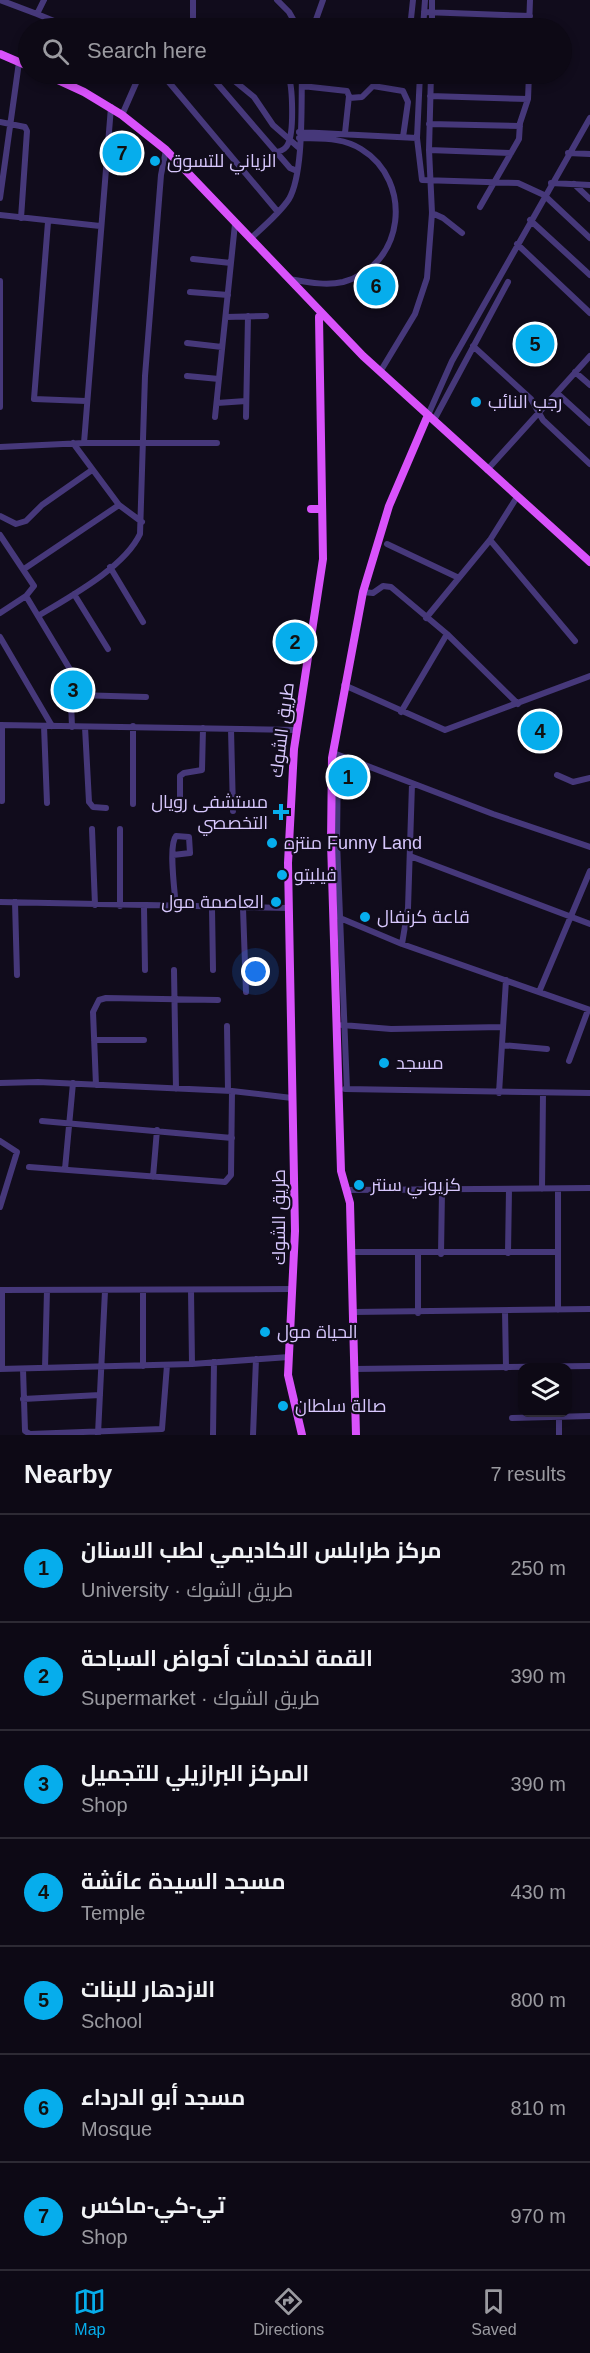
<!DOCTYPE html>
<html lang="en">
<head>
<meta charset="utf-8">
<style>
  :root { --surface:#0d0915; --page:#16121e; --text:#f1f3f6; --muted:#9a9aa0; --line:#2d2a34; --accent:#06adec }
  body { margin:0; font-family:Helvetica,Cairo,sans-serif; background:var(--page); color:var(--text) }
  .controls { position:absolute; right:18px; bottom:18px; display:grid; overflow:hidden; border-radius:12px; box-shadow:0 3px 9px #0003 }
  .controls button { width:54px; height:54px; display:grid; place-items:center; padding:0; border:0; border-bottom:2px solid var(--line); background:var(--surface); color:var(--text); font:30px sans-serif }
  .you { position:absolute; left:256px; top:972px; width:21px; height:21px; margin:-15px; border:4px solid #fff; border-radius:50%; background:#1a73e8; box-shadow:0 0 0 9px #1a73e833 }
  .badge { display:grid; place-items:center; width:39px; height:39px; border-radius:50%; background:var(--accent); color:#111; font-size:20px; font-weight:700 }
  .pin { position:absolute; translate:-50% -50%; border:3px solid #fff; box-shadow:0 2px 6px #0006 }
  .list { margin:0; padding:0; list-style:none }
  h2 { display:flex; justify-content:space-between; align-items:center; height:78px; margin:0; padding:0 24px; font-size:26px }
  h2 small { font-size:20px; font-weight:400; color:var(--muted) }
  .list li { display:grid; grid-template-columns:39px 1fr auto; gap:18px; align-items:center; box-sizing:border-box; height:108px; padding:0 24px; border-top:2px solid var(--line) }
  .list b { display:block; font-size:22px; white-space:nowrap }
  .list p { margin:0; font-size:20px; white-space:nowrap; color:var(--muted) }
  .list em { font-size:20px; font-style:normal; color:var(--muted) }
  .icon { flex:none; width:33px; height:33px; fill:none; stroke:currentColor; stroke-width:2; stroke-linecap:round; stroke-linejoin:round }
  .map { position:relative; flex:none; width:590px; height:1435px; overflow:hidden }
  .search { position:absolute; background:var(--surface); box-shadow:0 3px 9px #0003; left:18px; right:18px; top:18px; height:66px; display:flex; align-items:center; gap:15px; box-sizing:border-box; padding:0 21px; border-radius:33px; color:var(--muted); font-size:22px }
  .sheet { height:834px; background:var(--surface) }
  nav { display:flex; justify-content:space-around; align-items:center; box-sizing:border-box; height:84px; border-top:2px solid var(--line); background:var(--surface); font-size:16px; color:var(--muted) }
  nav a { display:grid; justify-items:center; gap:3px }
  nav .on { color:var(--accent) }
  .map>svg:first-child { display:block }
</style>
</head>
<body>
<div class="map">
<svg width="590" height="1435" viewBox="0 0 590 1435">
  <rect width="100%" height="100%" fill="#110c1c"/>
  <g fill="none" stroke-linecap="round" stroke-linejoin="round">
    <path stroke="#46387a" stroke-width="6" d="M0 0 37 14 44 0
      M277 0 289 12 298 28
      M424 12 530 16
      M37 14 71 28
      M193 28V0
      M313 28 323 0
      M410 28 413 0
      M423 28 425 0
      M432 28V0
      M529 28 530 0
      M162 74 278 212
      M209 74 290 168 297 171
      M226 74 254 97 273 125 298 147
      M420 74 417 138 422 180 518 183 544 195 590 238
      M302 76 340 79 371 74
      M302 86 347 91 349 96 345 133
      M430 96 528 99
      M349 98 362 97 373 86 403 91 408 102 403 137
      M122 115 140 74
      M0 122 25 127 27 131 21 218
      M429 124 520 126
      M299 132 417 138
      M429 150 511 153
      M277 152C281 151 286 149 288 144 294 132 293 87 288 74
      M568 153 590 154
      M551 183 590 185
      M574 184 590 199
      M0 198 19 62
      M480 207 519 139 520 123 528 99 529 74
      M432 213 443 218 462 233
      M0 215 100 226
      M530 220 590 275
      M48 222 34 399 86 401
      M250 239C263 227 279 214 289 199 304 173 301 105 302 74
      M517 244 590 313
      M193 259 231 263
      M289 279C307 282 325 286 343 282 405 266 414 181 361 149 342 137 321 139 299 138
      M0 281V407
      M190 292 228 295
      M226 317 266 316
      M187 343 222 347
      M473 346 531 399 543 420 590 464
      M380 372 415 314 427 278 432 213 429 150 431 74
      M575 372 590 385
      M187 376 219 379
      M557 393 590 423
      M217 403 246 401
      M428 415 452 361 590 118
      M215 417 235 224
      M246 417 248 316
      M434 420 508 282
      M73 443 119 505 142 522
      M84 443 111 107
      M0 447 84 443H217
      M487 470 590 356
      M0 516 16 524 26 521 42 505 92 470
      M0 535 34 586 26 596 0 613
      M490 540 575 641
      M387 544 459 578
      M110 567 143 622
      M24 569 119 505
      M363 592 373 593 383 586 391 587 447 634 518 704
      M74 594 108 649
      M26 596 71 671
      M38 616C69 597 124 568 140 534L145 376 161 175 166 150
      M426 618 490 540 517 497
      M0 637 52 726
      M344 685 445 730 590 676
      M401 712 447 634
      M0 725 296 730
      M2 725V801
      M44 726 47 803
      M133 726V804
      M72 727 71 701 76 695 146 697
      M85 727 89 802 93 807 106 808
      M231 729 233 811
      M336 754 493 814 590 847
      M338 755 337 842 347 1089
      M557 775 573 782 590 778
      M180 805V776L184 773 202 770 203 728
      M92 829 95 905
      M173 855 190 853 189 837 176 836C168 845 175 893 176 907
      M410 856 590 924
      M0 902 288 908
      M15 902 17 975
      M120 906V829
      M144 907 145 970
      M212 908 213 970
      M243 908 246 992
      M340 918 402 944 590 1010
      M402 944 408 908 412 784
      M174 970 176 1089
      M539 992 590 871
      M342 1025 391 1029 503 1027
      M227 1026 228 1091
      M94 1040H144
      M502 1045 547 1049
      M569 1061 588 1010
      M0 1083 38 1082 232 1091 292 1098
      M96 1085 93 1012 99 1000 106 998 218 1000
      M345 1089 590 1093
      M499 1093 506 980
      M42 1121 232 1138
      M0 1141 17 1152 0 1207
      M29 1167 225 1182 231 1175 232 1091
      M65 1169 73 1083
      M153 1177 157 1130
      M542 1189 543 1093
      M558 1189V1310
      M346 1190 590 1188
      M351 1252H558
      M508 1253 509 1189
      M418 1254V1313
      M441 1254 442 1191
      M0 1290 293 1289
      M191 1290 192 1364
      M143 1291V1366
      M505 1311 506 1368
      M353 1312 590 1309
      M45 1368 47 1290
      M0 1369 192 1364 289 1357
      M2 1369V1290
      M23 1369 25 1431 30 1434 162 1429 167 1365
      M354 1369 590 1366
      M23 1399 100 1395
      M512 1418 590 1416
      M559 1418V1435
      M98 1434 105 1291
      M213 1435 214 1362
      M253 1435 256 1359"/>
    <path stroke="#d952fb" stroke-width="8" d="M0 54 28 66
      M45 74 84 92 122 115 166 150 363 356 590 562
      M311 509H322
      M302 1435 288 1375 295 1231 288 863 294 749 323 559 319 317
      M356 1435 350 1203 341 1171 331 842 332 758 363 592 389 506 428 415"/>
  </g>
  <g fill="#06adec" stroke="#110c1c" stroke-width="2">
    <circle cx="155" cy="161" r="6"/>
    <circle cx="476" cy="402" r="6"/>
    <path d="M278 803h6v6h6v6h-6v6h-6v-6h-6v-6h6z"/>
    <circle cx="272" cy="843" r="6"/>
    <circle cx="282" cy="875" r="6"/>
    <circle cx="276" cy="902" r="6"/>
    <circle cx="365" cy="917" r="6"/>
    <circle cx="384" cy="1063" r="6"/>
    <circle cx="359" cy="1185" r="6"/>
    <circle cx="265" cy="1332" r="6"/>
    <circle cx="283" cy="1406" r="6"/>
  </g>
  <g text-anchor="middle" dominant-baseline="central" stroke-width="4.5" stroke-linejoin="round" paint-order="stroke">
    <g font-size="18" fill="#d8c8fe" stroke="#110c1c" text-anchor="start">
      <text x="167" y="161">الزياني للتسوق</text>
      <text x="488" y="402">رجب النائب</text>
      <text x="268" y="802" text-anchor="end">مستشفى رويال<tspan x="268" dy="21">التخصصي</tspan></text>
      <text x="284" y="843">منتزه Funny Land</text>
      <text x="294" y="875">فيليتو</text>
      <text x="264" y="902" text-anchor="end">العاصمة مول</text>
      <text x="377" y="917">قاعة كرنفال</text>
      <text x="396" y="1063">مسجد</text>
      <text x="371" y="1185">كزيوني سنتر</text>
      <text x="277" y="1332">الحياة مول</text>
      <text x="295" y="1406">صالة سلطان</text>
    </g>
    <g font-size="18" fill="#d8c8fe" stroke="#110c1c">
      <text transform="translate(282 730) rotate(-83)">طريق الشوك</text>
      <text transform="translate(279 1217) rotate(-90)">طريق الشوك</text>
    </g>
  </g>
</svg>
<div class="controls">
<button><svg class="icon" aria-label="layers" viewBox="0 0 24 24"><path d="M12 4l9 5-9 5-9-5zM3 14l9 5 9-5"/></svg></button>
</div>
<div class="you"></div>
<div class="pin badge" style="left:348px;top:777px">1</div>
<div class="pin badge" style="left:295px;top:642px">2</div>
<div class="pin badge" style="left:73px;top:690px">3</div>
<div class="pin badge" style="left:540px;top:731px">4</div>
<div class="pin badge" style="left:535px;top:344px">5</div>
<div class="pin badge" style="left:376px;top:286px">6</div>
<div class="pin badge" style="left:122px;top:153px">7</div>
<div class="search"><svg class="icon" aria-label="search" viewBox="0 0 24 24"><circle cx="10" cy="10" r="6"/><path d="M15 15l6 6"/></svg>Search here</div>
</div>
<section class="sheet">
<h2>Nearby<small>7 results</small></h2>
<ul class="list">
<li><span class="badge">1</span><div><b>مركز طرابلس الاكاديمي لطب الاسنان</b><p>University · طريق الشوك</p></div><em>250 m</em></li>
<li><span class="badge">2</span><div><b>القمة لخدمات أحواض السباحة</b><p>Supermarket · طريق الشوك</p></div><em>390 m</em></li>
<li><span class="badge">3</span><div><b>المركز البرازيلي للتجميل</b><p>Shop</p></div><em>390 m</em></li>
<li><span class="badge">4</span><div><b>مسجد السيدة عائشة</b><p>Temple</p></div><em>430 m</em></li>
<li><span class="badge">5</span><div><b>الازدهار للبنات</b><p>School</p></div><em>800 m</em></li>
<li><span class="badge">6</span><div><b>مسجد أبو الدرداء</b><p>Mosque</p></div><em>810 m</em></li>
<li><span class="badge">7</span><div><b>تي-كي-ماكس</b><p>Shop</p></div><em>970 m</em></li>
</ul>
</section>
<nav>
<a class="on"><svg class="icon" aria-label="map" viewBox="0 0 24 24"><path d="M3 6l6-2 6 2 6-2v14l-6 2-6-2-6 2zM9 4v14M15 6v14"/></svg>Map</a>
<a><svg class="icon" aria-label="directions" viewBox="0 0 24 24"><path d="M12 3l9 9-9 9-9-9zM9 14v-3h6M13 9l2 2-2 2"/></svg>Directions</a>
<a><svg class="icon" aria-label="saved" viewBox="0 0 24 24"><path d="M7 4h10v16l-5-4-5 4z"/></svg>Saved</a>
</nav>
</body>
</html>
